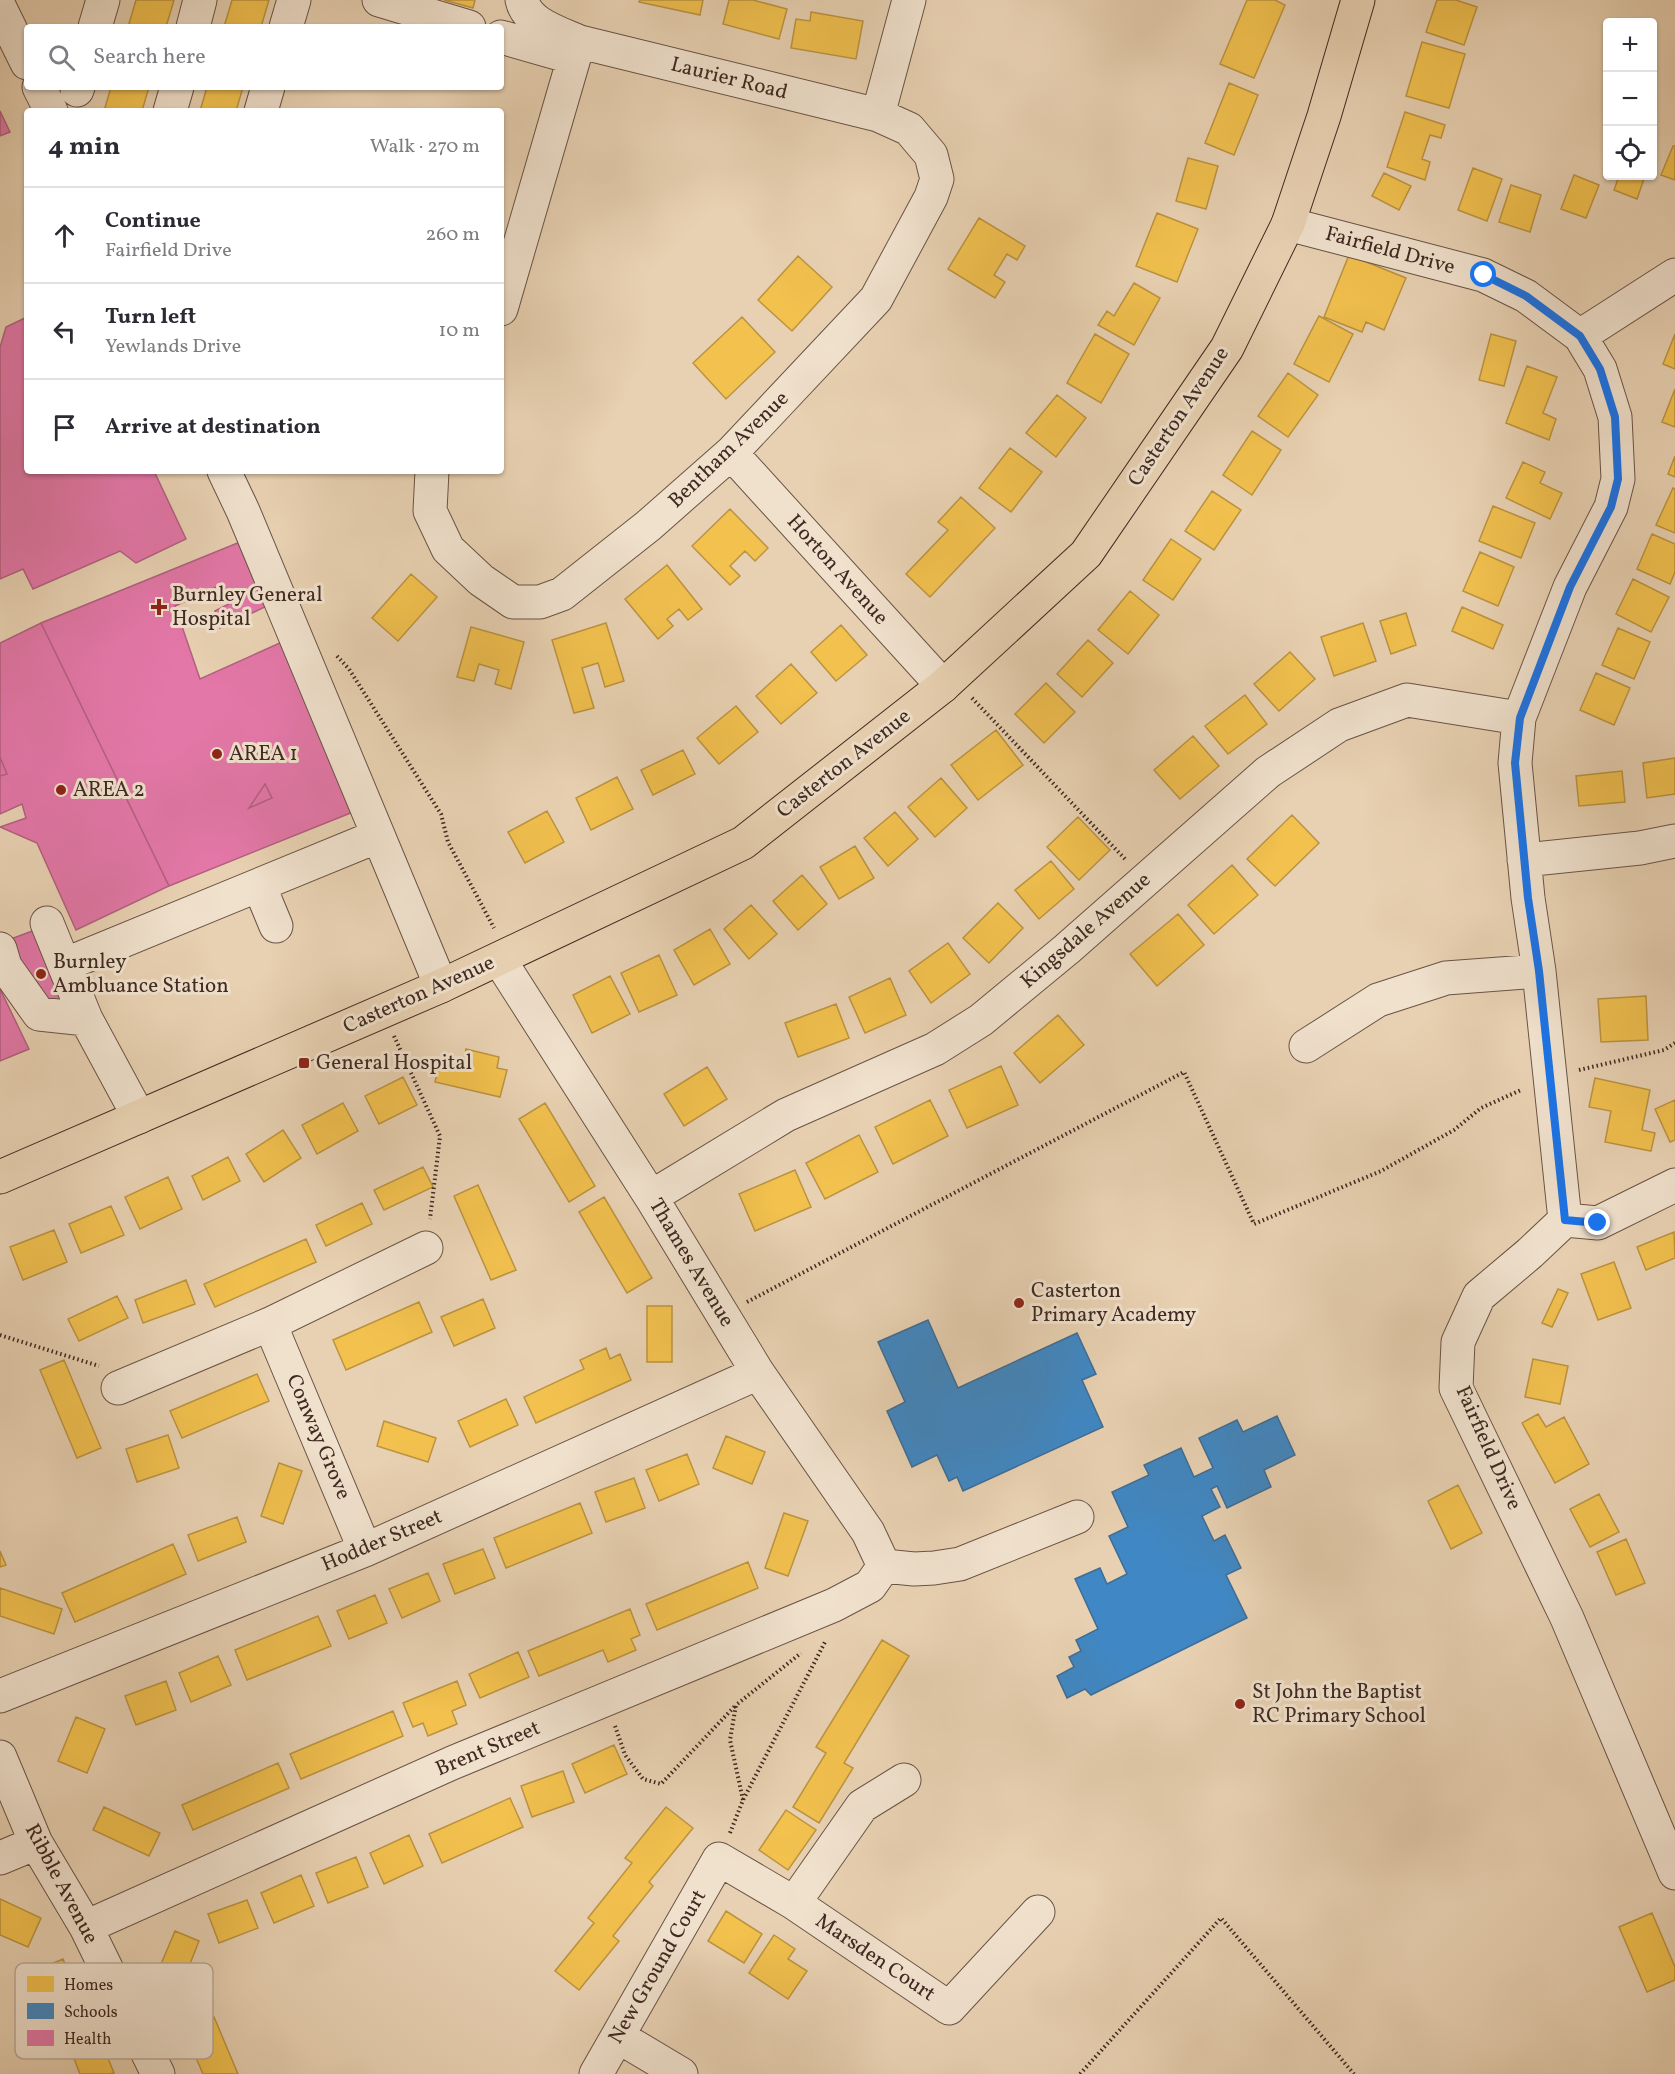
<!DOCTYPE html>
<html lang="en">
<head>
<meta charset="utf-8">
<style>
  :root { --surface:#fff; --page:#f2f2f3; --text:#2b2b33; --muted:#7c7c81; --line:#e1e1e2 }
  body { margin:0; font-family:Vollkorn,serif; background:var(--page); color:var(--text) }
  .controls { position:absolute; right:18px; top:18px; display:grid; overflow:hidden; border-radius:6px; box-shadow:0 2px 4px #0004 }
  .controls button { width:54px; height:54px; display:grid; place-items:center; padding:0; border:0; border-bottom:2px solid var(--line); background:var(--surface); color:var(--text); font:30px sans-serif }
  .stop { position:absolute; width:18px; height:18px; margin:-14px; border:4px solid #1a73e8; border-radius:50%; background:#fff }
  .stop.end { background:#1a73e8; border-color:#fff; box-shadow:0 2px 6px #0008 }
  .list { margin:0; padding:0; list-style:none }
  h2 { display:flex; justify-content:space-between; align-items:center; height:78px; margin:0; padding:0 24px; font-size:26px }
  h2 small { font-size:20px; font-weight:400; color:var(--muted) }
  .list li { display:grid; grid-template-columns:39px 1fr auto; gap:18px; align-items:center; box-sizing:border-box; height:96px; padding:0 24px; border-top:2px solid var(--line) }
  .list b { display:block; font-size:22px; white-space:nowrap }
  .list p { margin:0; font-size:20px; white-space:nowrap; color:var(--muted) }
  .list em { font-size:20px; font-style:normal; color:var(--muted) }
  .icon { flex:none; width:33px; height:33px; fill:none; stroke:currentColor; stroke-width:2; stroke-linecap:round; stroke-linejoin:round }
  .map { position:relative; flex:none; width:1675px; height:2074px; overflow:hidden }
  .search { position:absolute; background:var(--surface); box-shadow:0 2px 4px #0004; left:24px; top:24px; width:480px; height:66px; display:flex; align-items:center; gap:15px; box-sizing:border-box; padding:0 21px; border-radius:6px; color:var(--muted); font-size:22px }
  .panel { position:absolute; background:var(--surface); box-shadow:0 2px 4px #0004; left:24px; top:108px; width:480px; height:366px; border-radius:6px }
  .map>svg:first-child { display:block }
</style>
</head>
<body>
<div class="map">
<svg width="1675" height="2074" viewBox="0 0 1675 2074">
  <rect width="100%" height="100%" fill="#e8d1b2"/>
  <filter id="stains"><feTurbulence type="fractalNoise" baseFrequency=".00333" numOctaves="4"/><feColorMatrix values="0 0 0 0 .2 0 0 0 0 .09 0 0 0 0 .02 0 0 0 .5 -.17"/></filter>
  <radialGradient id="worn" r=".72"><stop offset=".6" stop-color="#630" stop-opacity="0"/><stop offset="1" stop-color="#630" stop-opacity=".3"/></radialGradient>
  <path fill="#f2c14e" stroke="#bc9340" stroke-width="1.5" d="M136 0H174L166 27H128Z
    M232 0H269L261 27H224Z
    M444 0H475L473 8Z
    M640 0H703L700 15 639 2Z
    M729 0H753L787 9 779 39 723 24Z
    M1247 0H1275L1285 5 1254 78 1220 64Z
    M1437 0H1456L1477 7 1464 45 1426 32Z
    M811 12 863 21 856 59 791 48 796 19 810 21Z
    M1422 42 1465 54 1449 108 1406 96Z
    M1229 83 1258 95 1234 155 1205 143Z
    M111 87H149L142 111H104Z
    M207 87H243L236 111H200Z
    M1405 112 1445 125 1441 138 1430 135 1422 159 1430 162 1425 180 1387 167Z
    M1673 146H1675V180L1661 175Z
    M1188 158 1218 166 1206 209 1176 201Z
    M1473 168 1502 179 1487 221 1458 210Z
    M1384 173 1411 186 1399 210 1372 196Z
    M1574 175 1599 185 1586 218 1561 209Z
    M1619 176H1645L1637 199 1614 190Z
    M1511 185 1541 195 1530 232 1499 222Z
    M1157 213 1198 229 1177 282 1136 266Z
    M979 218 1025 246 1017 260 1007 254 994 275 1005 282 995 298 948 269Z
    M1349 255 1406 278 1384 330 1366 322 1362 332 1324 317Z
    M798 256 832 287 792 331 758 300Z
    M1134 283 1160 298 1134 345 1098 325 1107 311 1114 316Z
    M1319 316 1353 334 1329 382 1294 364Z
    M742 317 775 352 726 399 693 363Z
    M1095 334 1129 354 1101 403 1067 383Z
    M1491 334 1516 341 1504 386 1479 380Z
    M1675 334V369L1663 364Z
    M1527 366 1557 377 1543 413 1556 419 1549 440 1506 423Z
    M1288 373 1318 395 1288 437 1258 416Z
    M1675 389V427L1662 422Z
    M1057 395 1086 418 1056 457 1026 433Z
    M1252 431 1281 450 1252 495 1223 475Z
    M1010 448 1042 472 1011 512 979 488Z
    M1675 456V477L1668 474Z
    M1523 462 1545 472 1540 483 1562 493 1550 519 1506 498Z
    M1673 488 1675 489V533L1656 525Z
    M1212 491 1241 510 1214 550 1185 531Z
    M961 497 995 528 930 597 906 574 948 530 938 522Z
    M1493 506 1535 523 1521 558 1479 541Z
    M730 509 768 548 755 561 745 551 730 566 740 576 730 585 692 546Z
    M1652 534 1675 544V572L1670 584 1637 569Z
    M1171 539 1201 559 1173 600 1143 580Z
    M1480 552 1514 567 1498 606 1463 591Z
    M667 565 702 609 688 620 679 609 667 619 673 626 658 639 625 599Z
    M411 574 437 597 398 641 372 618Z
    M1633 579 1669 597 1651 632 1616 614Z
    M1130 591 1159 615 1128 654 1098 630Z
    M1462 607 1503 625 1493 649 1452 631Z
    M1406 613 1416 645 1391 654 1380 621Z
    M606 623 624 681 605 687 598 663 582 668 594 708 574 713 552 640Z
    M1363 623 1376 661 1334 676 1321 637Z
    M841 625 867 655 836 681 811 652Z
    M471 627 524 642 511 689 495 684 499 670 479 664 474 681 457 677Z
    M1618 628 1650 642 1634 679 1602 665Z
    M1088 640 1113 663 1082 697 1057 674Z
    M1290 652 1315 679 1279 711 1254 684Z
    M791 664 817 693 781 724 756 696Z
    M1596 673 1630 688 1614 725 1580 710Z
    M1046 683 1075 712 1044 743 1015 714Z
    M1245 695 1267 724 1228 754 1205 726Z
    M736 706 758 732 719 764 697 738Z
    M996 730 1023 765 978 800 951 765Z
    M1193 736 1219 766 1180 799 1154 770Z
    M683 750 695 774 653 795 641 770Z
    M1675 758V794L1647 798 1643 763Z
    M1622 771 1625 802 1579 806 1576 776Z
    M617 777 633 809 591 830 576 798Z
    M941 778 967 808 935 837 908 807Z
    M547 811 564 842 525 863 508 832Z
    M895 812 918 839 888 866 864 838Z
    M1292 815 1319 843 1275 886 1247 859Z
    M1078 817 1110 850 1079 880 1047 847Z
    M855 846 874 878 839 899 820 867Z
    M1051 861 1074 889 1039 919 1015 890Z
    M1232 865 1258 895 1214 934 1188 905Z
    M802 875 827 904 798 930 773 901Z
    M998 903 1023 928 989 963 963 938Z
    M751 905 777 934 749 959 724 929Z
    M1178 914 1204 945 1157 986 1130 954Z
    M710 929 730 964 694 985 674 950Z
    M948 943 970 974 931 1003 909 971Z
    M659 955 677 995 639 1012 621 973Z
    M610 976 630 1014 592 1033 573 995Z
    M890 978 906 1015 865 1033 849 997Z
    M1646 996 1648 1040 1601 1042 1598 999Z
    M836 1004 849 1038 798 1057 785 1023Z
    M1058 1015 1084 1045 1040 1083 1014 1053Z
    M466 1049 499 1057 497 1068 507 1070 500 1097 435 1082 441 1058 463 1063Z
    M1001 1066 1018 1105 967 1128 949 1090Z
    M707 1067 727 1099 684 1126 664 1094Z
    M403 1077 417 1105 379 1124 365 1096Z
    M1595 1078 1650 1090 1642 1130 1655 1133 1651 1151 1605 1142 1611 1111 1589 1107Z
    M930 1100 948 1136 893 1164 875 1127Z
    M1675 1100V1140L1670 1142 1655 1109Z
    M343 1103 358 1131 317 1154 302 1125Z
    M545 1103 595 1186 569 1202 519 1119Z
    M283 1130 301 1158 264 1182 246 1154Z
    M859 1135 878 1172 825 1199 806 1163Z
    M228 1157 240 1181 203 1200 192 1176Z
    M423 1167 433 1187 384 1210 374 1190Z
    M795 1170 811 1207 755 1231 739 1194Z
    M168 1177 182 1209 140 1229 125 1197Z
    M478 1185 516 1270 491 1280 454 1196Z
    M604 1197 652 1278 627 1293 579 1212Z
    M362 1203 372 1224 326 1246 316 1225Z
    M111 1206 124 1235 81 1253 69 1224Z
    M54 1230 67 1262 23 1280 10 1247Z
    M1674 1232 1675 1258 1646 1270 1637 1247Z
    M306 1239 316 1262 215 1307 204 1284Z
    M1614 1262 1631 1308 1598 1320 1581 1274Z
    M186 1280 195 1304 143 1323 135 1300Z
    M1558 1289 1568 1293 1552 1327 1542 1323Z
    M117 1296 128 1318 79 1341 68 1319Z
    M483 1299 495 1328 454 1346 441 1317Z
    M419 1302 432 1332 346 1370 333 1340Z
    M647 1306H672V1362H647Z
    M606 1348 610 1359 620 1354 631 1380 536 1423 524 1397 584 1369 580 1360Z
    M1533 1359 1568 1366 1560 1404 1525 1397Z
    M64 1360 101 1448 77 1458 40 1370Z
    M257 1374 269 1401 182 1438 170 1411Z
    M506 1399 518 1425 470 1447 458 1421Z
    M1538 1414 1546 1427 1564 1417 1589 1464 1555 1483 1522 1423Z
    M384 1421 436 1438 428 1462 377 1446Z
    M168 1435 179 1468 137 1482 126 1449Z
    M726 1436 765 1452 752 1484 713 1468Z
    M687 1454 699 1484 659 1501 646 1470Z
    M279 1463 302 1471 283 1524 261 1516Z
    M634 1478 645 1508 606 1522 595 1492Z
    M1458 1485 1482 1533 1451 1549 1428 1501Z
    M1599 1494 1619 1532 1590 1547 1570 1509Z
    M580 1503 592 1533 506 1568 494 1538Z
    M784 1513 808 1521 788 1576 765 1568Z
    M237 1517 246 1542 198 1561 188 1535Z
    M1626 1539 1645 1583 1616 1595 1597 1552Z
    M173 1544 186 1574 75 1622 62 1593Z
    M483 1549 495 1578 455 1594 443 1564Z
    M0 1551 6 1565 0 1567Z
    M748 1562 758 1588 657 1630 646 1604Z
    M428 1573 440 1601 402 1618 389 1589Z
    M0 1588 62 1609 54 1634 0 1616Z
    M375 1595 387 1623 349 1639 337 1611Z
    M630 1609 640 1635 631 1639 636 1650 608 1662 603 1650 539 1676 528 1651Z
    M318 1616 331 1646 247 1680 235 1650Z
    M882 1640 909 1656 844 1763 853 1768 819 1823 793 1807 826 1753 816 1747Z
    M518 1652 529 1677 480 1698 469 1674Z
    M218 1656 231 1685 191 1702 179 1673Z
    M166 1681 176 1710 136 1725 125 1696Z
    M457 1681 466 1705 452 1711 457 1724 428 1736 423 1723 413 1727 403 1703Z
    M393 1711 403 1736 301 1779 290 1754Z
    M76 1717 105 1729 87 1773 58 1761Z
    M614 1745 627 1774 585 1793 572 1764Z
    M278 1763 289 1788 193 1830 182 1805Z
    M563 1771 574 1802 532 1817 521 1786Z
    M510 1798 523 1827 442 1863 429 1834Z
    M104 1807 160 1833 149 1856 93 1830Z
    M666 1807 693 1828 649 1882 653 1886 613 1936 619 1941 579 1990 555 1971 594 1923 588 1918 632 1863 625 1858Z
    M786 1810 816 1830 788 1870 759 1850Z
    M409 1835 423 1866 384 1884 370 1853Z
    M356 1857 368 1887 328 1903 316 1873Z
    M301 1875 314 1906 274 1923 261 1893Z
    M0 1899 41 1918 28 1947 0 1935Z
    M247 1900 258 1928 219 1943 208 1914Z
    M726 1911 762 1934 744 1963 708 1941Z
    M1652 1913 1675 1967V1980L1647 1992 1619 1927Z
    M175 1931 199 1941 186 1974 161 1964Z
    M774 1935 795 1949 788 1959 807 1971 788 1999 749 1973Z
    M63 1959 84 2009 55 2021 34 1971Z
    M214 2017 238 2074H203L184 2030Z
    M93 2021 114 2073 110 2074H80L64 2033Z"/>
  <path fill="#3f88c5" stroke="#3f6c94" stroke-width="1.5" d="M928 1320 958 1388 1077 1333 1096 1374 1082 1380 1103 1427 963 1491 957 1477 949 1481 937 1455 912 1467 887 1411 905 1402 878 1342Z
    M1277 1416 1295 1455 1264 1470 1271 1487 1227 1508 1217 1486 1211 1489 1220 1507 1202 1516 1214 1541 1225 1535 1241 1568 1226 1575 1247 1618 1091 1695 1085 1689 1067 1698 1057 1676 1074 1667 1069 1657 1081 1651 1076 1640 1098 1629 1075 1579 1100 1568 1107 1584 1127 1574 1109 1536 1128 1527 1112 1492 1149 1475 1144 1465 1181 1448 1194 1477 1213 1468 1199 1438 1237 1420 1243 1432Z"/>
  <path fill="#e377a8" stroke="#b26080" stroke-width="1.5" d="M0 111 10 132 0 136Z
    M27 317V471H154L186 539 136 563 120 551 33 589 23 569 0 579V347L6 327Z
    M240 542 267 606 220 628 215 611 231 603 223 584 175 606 200 679 282 642 353 812 169 886 41 623Z
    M41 623 169 886 76 930 37 843 0 827 26 818 22 804 0 814V776L7 774 0 757V643Z
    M0 757 7 774 0 776Z
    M265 784 272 798 249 808Z
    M43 927 75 1006 41 1011 3 942Z
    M0 989 29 1049 0 1061Z"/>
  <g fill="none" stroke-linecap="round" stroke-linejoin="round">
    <defs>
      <path id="minor" d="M379 0 469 27
        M0 8 27 63
        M95 27 103 0
        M193 27 200 0
        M286 27 294 0
        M501 37 574 58
        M39 87 51 111
        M77 90 78 87
        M170 111 177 87
        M261 111 268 87
        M878 115 909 0
        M1288 224 1483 275 1526 296 1580 336 1600 369 1615 417 1618 479 1611 507 1570 587 1519 718 1515 763 1528 898 1539 971 1565 1220
        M501 309 574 58 580 42
        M1580 336 1675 275
        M731 453 943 686
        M224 471 243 511 441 986
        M432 471 430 511 448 549 481 580 513 602H540L562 594 648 526 731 453 876 299 931 197 937 179 931 155 909 129 878 115 580 42C560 33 527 24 522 0
        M1524 860 1640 848 1675 841
        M259 885 276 926
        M47 923 86 1019
        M0 949 5 966 39 1014 86 1019 139 1117
        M499 959 651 1197 758 1373 868 1532 884 1566
        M64 965 378 836
        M1306 1046 1378 1000 1446 978 1539 971
        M651 1197 786 1115 935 1049 981 1020 1067 949 1268 772 1339 725 1407 700 1519 718
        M1565 1220 1530 1253 1479 1296 1458 1342 1456 1388 1567 1618 1675 1873
        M1565 1220 1598 1223 1675 1185
        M270 1324 365 1550
        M118 1388 270 1324 426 1248
        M884 1566 914 1569 934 1568 960 1564 1077 1517
        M0 1696 365 1550 758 1373
        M0 1757 36 1843 86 1927 158 2074
        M0 1858 36 1843
        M794 1903 862 1806 904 1780
        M86 1927 452 1763 834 1605 870 1586 884 1566
        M619 2037 681 2074
        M596 2074 719 1859 794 1903 949 2008 1038 1912"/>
      <path id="highway" d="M0 1177 441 986 743 843 943 686 1086 554 1227 348 1288 224 1324 116 1358 0"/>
    </defs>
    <use href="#minor" stroke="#695345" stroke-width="35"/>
    <use href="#highway" stroke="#3f2921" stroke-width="35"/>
    <path stroke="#3f2921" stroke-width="4" stroke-dasharray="1.5 3" stroke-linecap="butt" d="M337 656 349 669 441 814 448 842 494 928
      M972 698 1126 860
      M394 1036 440 1136 430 1219
      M1579 1070 1664 1050 1675 1043
      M747 1302 1184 1072 1254 1224 1381 1171 1454 1130 1481 1108 1521 1090
      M0 1335 99 1366
      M615 1726 625 1755 643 1779 661 1784 735 1706
      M743 1800 730 1740 736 1705 801 1653
      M730 1833 743 1800 825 1642
      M1080 2074 1221 1918 1354 2074"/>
    <use href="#minor" stroke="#f0e1cd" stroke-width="33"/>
    <use href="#highway" stroke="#e8d1b2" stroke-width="33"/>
  </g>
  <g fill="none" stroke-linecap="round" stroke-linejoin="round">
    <path stroke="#1a73e8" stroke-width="8" d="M1484 275 1526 296 1580 336 1600 369 1615 417 1618 479 1611 507 1570 587 1520 718 1515 763 1528 898 1539 971 1565 1220 1598 1223"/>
  </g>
  <g fill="#8f2418" stroke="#f0e1cd" stroke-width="2">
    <path d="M156 598h6v6h6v6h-6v6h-6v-6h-6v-6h6z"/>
    <circle cx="217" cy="754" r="6"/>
    <circle cx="61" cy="790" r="6"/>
    <circle cx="41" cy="974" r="6"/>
    <rect x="298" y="1057" width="12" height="12" rx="3"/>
    <circle cx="1019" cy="1303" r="6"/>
    <circle cx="1240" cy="1704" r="6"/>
  </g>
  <g text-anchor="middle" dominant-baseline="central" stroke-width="6" stroke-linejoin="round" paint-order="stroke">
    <g font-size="21" fill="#3f2921" stroke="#f0e1cd">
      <text transform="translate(729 79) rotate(14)">Laurier Road</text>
      <text transform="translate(1390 251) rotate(15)">Fairfield Drive</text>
      <text transform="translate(1179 417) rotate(-56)">Casterton Avenue</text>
      <text transform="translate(729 450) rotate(-44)">Bentham Avenue</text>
      <text transform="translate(837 570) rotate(48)">Horton Avenue</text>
      <text transform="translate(844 764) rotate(-38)">Casterton Avenue</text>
      <text transform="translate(1086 931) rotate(-41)">Kingsdale Avenue</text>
      <text transform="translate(419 995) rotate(-24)">Casterton Avenue</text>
      <text transform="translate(691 1263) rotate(59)">Thames Avenue</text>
      <text transform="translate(318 1437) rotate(67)">Conway Grove</text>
      <text transform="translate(1488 1448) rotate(66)">Fairfield Drive</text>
      <text transform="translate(382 1541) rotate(-23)">Hodder Street</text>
      <text transform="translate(488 1749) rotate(-23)">Brent Street</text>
      <text transform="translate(61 1884) rotate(62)">Ribble Avenue</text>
      <text transform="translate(875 1958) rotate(34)">Marsden Court</text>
      <text transform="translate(658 1967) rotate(-60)">New Ground Court</text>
    </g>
    <g font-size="21" fill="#3f2921" stroke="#f0e1cd" text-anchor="start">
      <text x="172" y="595">Burnley General<tspan x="172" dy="24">Hospital</tspan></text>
      <text x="229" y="754">AREA 1</text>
      <text x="73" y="790">AREA 2</text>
      <text x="53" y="962">Burnley<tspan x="53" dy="24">Ambluance Station</tspan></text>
      <text x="316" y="1063">General Hospital</text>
      <text x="1031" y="1291">Casterton<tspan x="1031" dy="24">Primary Academy</tspan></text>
      <text x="1252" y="1692">St John the Baptist<tspan x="1252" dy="24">RC Primary School</tspan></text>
    </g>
  </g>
  <rect x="15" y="1963" width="198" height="96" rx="9" fill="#f0e1cd" stroke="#ba9" stroke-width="1.5"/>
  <rect x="27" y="1976" width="27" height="16" fill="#f2c14e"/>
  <rect x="27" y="2003" width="27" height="16" fill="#3f88c5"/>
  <rect x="27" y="2030" width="27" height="16" fill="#e377a8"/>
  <g font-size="16" fill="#3f2921">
    <text x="64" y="1990">Homes</text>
    <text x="64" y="2017">Schools</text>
    <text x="64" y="2044">Health</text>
  </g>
  <rect width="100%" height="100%" filter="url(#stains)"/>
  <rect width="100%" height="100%" fill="url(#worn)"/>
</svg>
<div class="controls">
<button>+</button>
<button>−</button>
<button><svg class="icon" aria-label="locate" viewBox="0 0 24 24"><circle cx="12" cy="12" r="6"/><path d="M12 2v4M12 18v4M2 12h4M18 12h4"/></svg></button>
</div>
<div class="stop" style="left:1484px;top:275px"></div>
<div class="stop end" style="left:1598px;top:1223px"></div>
<div class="search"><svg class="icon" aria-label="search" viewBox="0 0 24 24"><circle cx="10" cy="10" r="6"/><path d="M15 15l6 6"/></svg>Search here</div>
<section class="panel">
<h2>4 min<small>Walk · 270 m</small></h2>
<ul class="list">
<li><svg class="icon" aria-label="ahead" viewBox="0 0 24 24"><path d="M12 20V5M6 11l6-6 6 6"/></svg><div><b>Continue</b><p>Fairfield Drive</p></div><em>260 m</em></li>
<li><svg class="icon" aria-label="left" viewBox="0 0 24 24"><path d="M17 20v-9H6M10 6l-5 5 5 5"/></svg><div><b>Turn left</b><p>Yewlands Drive</p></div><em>10 m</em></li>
<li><svg class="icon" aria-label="arrive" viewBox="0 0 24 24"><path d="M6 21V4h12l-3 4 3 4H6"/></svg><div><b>Arrive at destination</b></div></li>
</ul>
</section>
</div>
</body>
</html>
